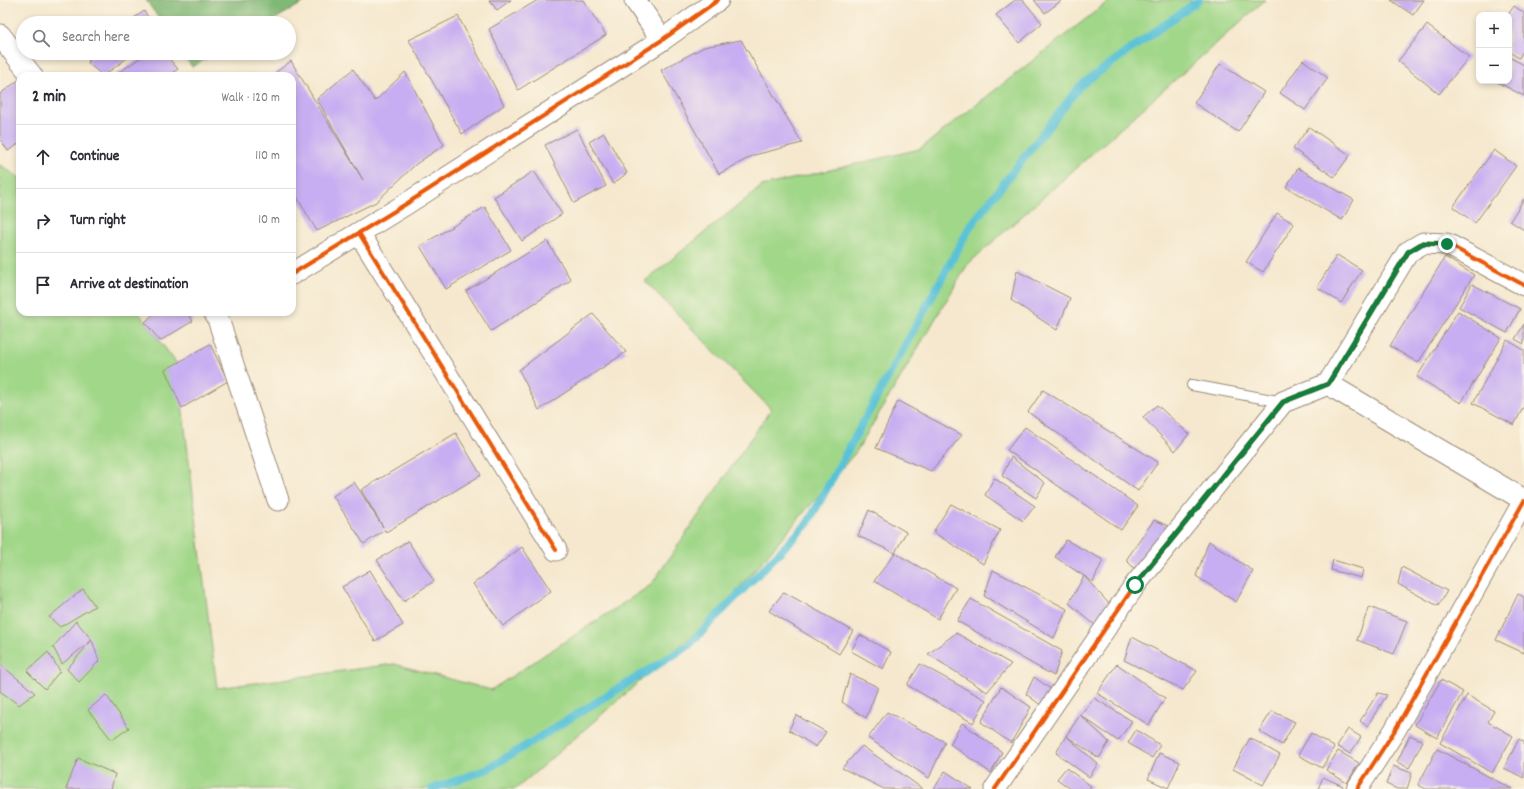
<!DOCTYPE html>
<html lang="en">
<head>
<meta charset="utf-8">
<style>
  :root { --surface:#fff; --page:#f2f2f3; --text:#2b2b33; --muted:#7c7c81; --line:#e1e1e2 }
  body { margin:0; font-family:Dekko,sans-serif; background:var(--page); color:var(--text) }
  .controls { position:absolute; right:12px; top:12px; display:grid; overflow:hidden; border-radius:8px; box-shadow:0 2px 6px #0003 }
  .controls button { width:36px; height:36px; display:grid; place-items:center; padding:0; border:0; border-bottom:1px solid var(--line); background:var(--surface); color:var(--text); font:20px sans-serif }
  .stop { position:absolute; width:12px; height:12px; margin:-9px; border:3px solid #0b8043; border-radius:50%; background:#fff }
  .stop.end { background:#0b8043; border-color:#fff; box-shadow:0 1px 4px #0008 }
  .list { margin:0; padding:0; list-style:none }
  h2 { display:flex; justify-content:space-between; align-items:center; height:52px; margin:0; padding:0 16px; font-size:17px }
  h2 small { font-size:13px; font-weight:400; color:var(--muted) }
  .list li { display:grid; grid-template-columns:26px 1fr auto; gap:12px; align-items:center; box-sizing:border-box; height:64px; padding:0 16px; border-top:1px solid var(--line) }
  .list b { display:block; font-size:15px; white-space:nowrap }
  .list em { font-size:13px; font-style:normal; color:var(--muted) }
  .icon { flex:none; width:22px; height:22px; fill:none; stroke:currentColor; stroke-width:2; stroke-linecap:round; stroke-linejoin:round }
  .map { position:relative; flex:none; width:1524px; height:789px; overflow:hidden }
  .search { position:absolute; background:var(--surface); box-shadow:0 2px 6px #0003; left:16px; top:16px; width:280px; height:44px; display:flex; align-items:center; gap:10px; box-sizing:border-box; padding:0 14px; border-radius:22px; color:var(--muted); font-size:15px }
  .panel { position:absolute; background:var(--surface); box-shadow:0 2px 6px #0003; left:16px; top:72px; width:280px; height:244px; border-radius:12px }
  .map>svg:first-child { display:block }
</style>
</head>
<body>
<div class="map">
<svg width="1524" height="789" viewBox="0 0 1524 789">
  <rect width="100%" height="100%" fill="#fcf5e5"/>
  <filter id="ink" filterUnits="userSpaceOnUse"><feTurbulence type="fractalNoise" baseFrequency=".025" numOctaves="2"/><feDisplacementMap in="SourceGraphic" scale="8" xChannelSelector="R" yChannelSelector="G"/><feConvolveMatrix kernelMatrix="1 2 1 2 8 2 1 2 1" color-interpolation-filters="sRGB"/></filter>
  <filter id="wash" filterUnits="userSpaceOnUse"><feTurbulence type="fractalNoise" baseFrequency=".012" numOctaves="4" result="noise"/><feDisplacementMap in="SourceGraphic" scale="16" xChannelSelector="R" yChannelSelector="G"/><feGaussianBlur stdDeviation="0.9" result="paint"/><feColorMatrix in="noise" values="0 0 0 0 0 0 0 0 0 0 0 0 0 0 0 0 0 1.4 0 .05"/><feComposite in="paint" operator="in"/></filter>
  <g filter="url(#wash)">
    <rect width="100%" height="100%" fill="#f5e8ce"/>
    <path fill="#a1d789" stroke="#6e8054" d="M1110 0H1265L968 264 856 452 715 616 516 789H0V165L20 178V312H138L177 364 217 688 394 664 491 690 651 585 771 409 645 281 762 186 920 149Z"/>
    <path fill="#80b875" stroke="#5e714a" d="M146 0H308L268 23H162Z
      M182 53H216L192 67Z"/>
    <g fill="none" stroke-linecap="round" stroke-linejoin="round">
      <path stroke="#5ac2d7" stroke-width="8" d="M432 789 486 770 688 646 808 523 971 225 1081 85 1199 0"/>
    </g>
    <g id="blocks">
      <path fill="#c7aef2" d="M489 0H511L497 10Z
        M538 0H583L606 35 518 90 489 29Z
        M1015 0H1023L1042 23 1019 43 996 15Z
        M1034 0H1062L1045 13Z
        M1391 0H1424L1413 15Z
        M1514 6 1524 13V49L1519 58 1509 52 1508 15Z
        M144 11 152 23H127Z
        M458 16 504 105 462 134 409 40Z
        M1427 25 1469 57 1439 94 1398 61Z
        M741 40 802 143 754 155 719 174 661 70 704 47Z
        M91 53H134L103 76 88 63Z
        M147 53H164L178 69 168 76H114Z
        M1509 57 1524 65V96L1495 81H1509Z
        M1303 60 1328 78 1305 110 1280 93Z
        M291 61 363 180 317 99 353 69 375 101 405 72 444 145 416 164 376 202 317 231 292 189V76H271Z
        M1220 64 1264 92 1238 132 1194 103Z
        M20 79V143L8 151 0 139V94Z
        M1309 127 1350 155 1334 177 1293 149Z
        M577 129 606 186 574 203 545 145Z
        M604 133 627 173 613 184 589 142Z
        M1494 150 1516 166 1475 223 1453 207Z
        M1298 168 1354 200 1342 220 1286 187Z
        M534 171 562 214 522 241 494 197Z
        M1524 199V230L1510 221Z
        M485 207 511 250 446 289 420 246Z
        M1277 213 1294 224 1263 272 1246 262Z
        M547 241 571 280 491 331 466 291Z
        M1337 255 1362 270 1341 303 1317 287Z
        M1445 257 1474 275 1418 363 1390 346Z
        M1017 271 1070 298 1057 330 1011 300Z
        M1472 284 1520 309 1507 333 1459 307Z
        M1458 311 1501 338 1461 403 1417 377Z
        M156 312H186L193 321 160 341 145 322Z
        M593 314 626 352 539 410 519 370Z
        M1524 324V344L1515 339Z
        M1507 340 1524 350V406L1514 425 1473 403Z
        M210 344 228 381 182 408 165 370Z
        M1043 390 1158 462 1138 491 1028 412Z
        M898 401 962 435 931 471 876 448Z
        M1157 405 1189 434 1175 451 1143 417Z
        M1025 427 1138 506 1121 530 1007 450Z
        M456 433 481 475 386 532 385 530 364 544 333 496 354 482 383 527 361 490Z
        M1011 457 1045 483 1036 498 1002 476Z
        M994 478 1035 506 1023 521 985 495Z
        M951 504 1000 530 983 564 933 532Z
        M869 510 906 532 895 553 858 536Z
        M1154 520 1169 526 1135 569 1126 560Z
        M1066 540 1103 560 1093 582 1084 576 1111 606 1096 626 1069 603 1084 576 1055 557Z
        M408 541 434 581 404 601 377 560Z
        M1209 541 1253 571 1236 602 1196 576Z
        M522 547 551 591 503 626 473 584Z
        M895 553 956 588 938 619 874 581Z
        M1333 560 1363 569 1361 578 1331 570Z
        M1402 567 1447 591 1438 606 1398 584Z
        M370 570 403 625 375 641 342 587Z
        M993 570 1067 609 1054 638 984 596Z
        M83 589 95 606 60 627 49 617Z
        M784 592 853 631 839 654 769 611Z
        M1518 594 1524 597V653L1496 640Z
        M971 599 1062 651 1054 676 957 621Z
        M1369 607 1407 621 1394 654 1357 640Z
        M76 621 92 640 62 664 53 647Z
        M956 633 1011 664 987 692 928 654Z
        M860 635 891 652 883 669 851 651Z
        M1132 637 1197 671 1183 690 1124 660Z
        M92 640 99 661 79 682 67 669Z
        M48 652 60 671 45 689 27 671Z
        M0 664 35 693 19 705 0 691Z
        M920 664 986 700 973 723 907 685Z
        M1117 664 1165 698 1149 725 1097 693Z
        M850 674 878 687 866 718 842 702Z
        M1034 677 1052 690 1042 706 1026 694Z
        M1441 680 1463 692 1437 738 1415 725Z
        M1001 687 1031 707 1011 743 981 722Z
        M1378 693 1387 695 1367 726 1360 721Z
        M106 695 129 728 112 740 88 710Z
        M1467 695 1494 711 1488 722 1513 736 1492 773 1440 743Z
        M1094 698 1132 721 1118 741 1080 715 1109 742 1099 758 1066 736 1098 764 1089 777 1056 753 1066 736 1080 715Z
        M1272 711 1295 722 1282 745 1259 731Z
        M887 712 945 742 929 778 868 738Z
        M796 715 826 732 816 747 789 730Z
        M962 723 1002 752 991 773 950 744Z
        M1348 729 1361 737 1350 754 1337 746Z
        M1136 730 1160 745 1152 758 1128 743Z
        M1311 733 1334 747 1322 768 1298 755Z
        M1410 735 1423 741 1409 768 1397 762Z
        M1250 738 1280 755 1263 785 1233 769Z
        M1519 739 1524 742V778L1504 768Z
        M862 746 923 789H884L842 768Z
        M1437 749 1512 789H1426L1418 785Z
        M1338 751 1359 763 1347 783 1326 770Z
        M1159 753 1180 762 1168 788 1148 779Z
        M78 758 115 774 111 789H66Z
        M1393 766 1412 773 1407 789H1397L1386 784Z
        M1066 768 1091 786 1089 789H1071L1057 779Z
        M945 771 973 789H934Z
        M1323 777 1343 786 1342 789H1318Z"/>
    </g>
  </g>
  <g filter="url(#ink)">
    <use href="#blocks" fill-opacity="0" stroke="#988976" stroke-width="1"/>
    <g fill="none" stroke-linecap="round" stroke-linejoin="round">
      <defs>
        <path id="service" d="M1192 385 1283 402"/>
        <path id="minor" d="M635 0 662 40
          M0 35 32 76
          M359 233 556 550
          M292 274 406 204 662 40 718 0
          M214 312 218 319 278 500
          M1328 384 1524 500
          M995 789 1135 585 1283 402 1328 384 1408 252 1423 243 1447 244 1524 285
          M1357 789 1395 730 1524 501"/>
      </defs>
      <use href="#service" stroke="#988976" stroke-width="12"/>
      <use href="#minor" stroke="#988976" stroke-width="23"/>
      <use href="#service" stroke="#fff" stroke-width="10"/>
      <use href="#minor" stroke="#fff" stroke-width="21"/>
      <defs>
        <path id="cycleway" d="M359 233 556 550
          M292 274 406 204 662 40 718 0
          M995 789 1135 585 1283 402 1328 384 1408 252 1423 243 1447 244 1524 285
          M1357 789 1395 730 1524 501"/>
      </defs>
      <use href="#cycleway" stroke="#fcf5e5" stroke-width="6"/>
      <use href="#cycleway" stroke="#e8590c" stroke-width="4"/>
    </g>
  </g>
  <g fill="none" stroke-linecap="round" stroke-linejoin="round" filter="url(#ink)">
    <path stroke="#0b8043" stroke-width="5" d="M1135 585 1283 402 1328 384 1408 252 1423 243 1447 244"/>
  </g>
</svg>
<div class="controls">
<button>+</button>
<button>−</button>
</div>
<div class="stop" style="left:1135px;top:585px"></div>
<div class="stop end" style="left:1447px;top:244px"></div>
<div class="search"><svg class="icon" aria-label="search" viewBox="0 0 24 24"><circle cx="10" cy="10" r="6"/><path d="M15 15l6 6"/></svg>Search here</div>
<section class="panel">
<h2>2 min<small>Walk · 120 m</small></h2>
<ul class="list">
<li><svg class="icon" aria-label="ahead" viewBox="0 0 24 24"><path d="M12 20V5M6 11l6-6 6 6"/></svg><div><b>Continue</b></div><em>110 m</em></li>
<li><svg class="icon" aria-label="right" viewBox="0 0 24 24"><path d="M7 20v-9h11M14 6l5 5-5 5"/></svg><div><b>Turn right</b></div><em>10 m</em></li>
<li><svg class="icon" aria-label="arrive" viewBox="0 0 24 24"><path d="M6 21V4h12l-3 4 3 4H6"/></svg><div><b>Arrive at destination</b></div></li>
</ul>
</section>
</div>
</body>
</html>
